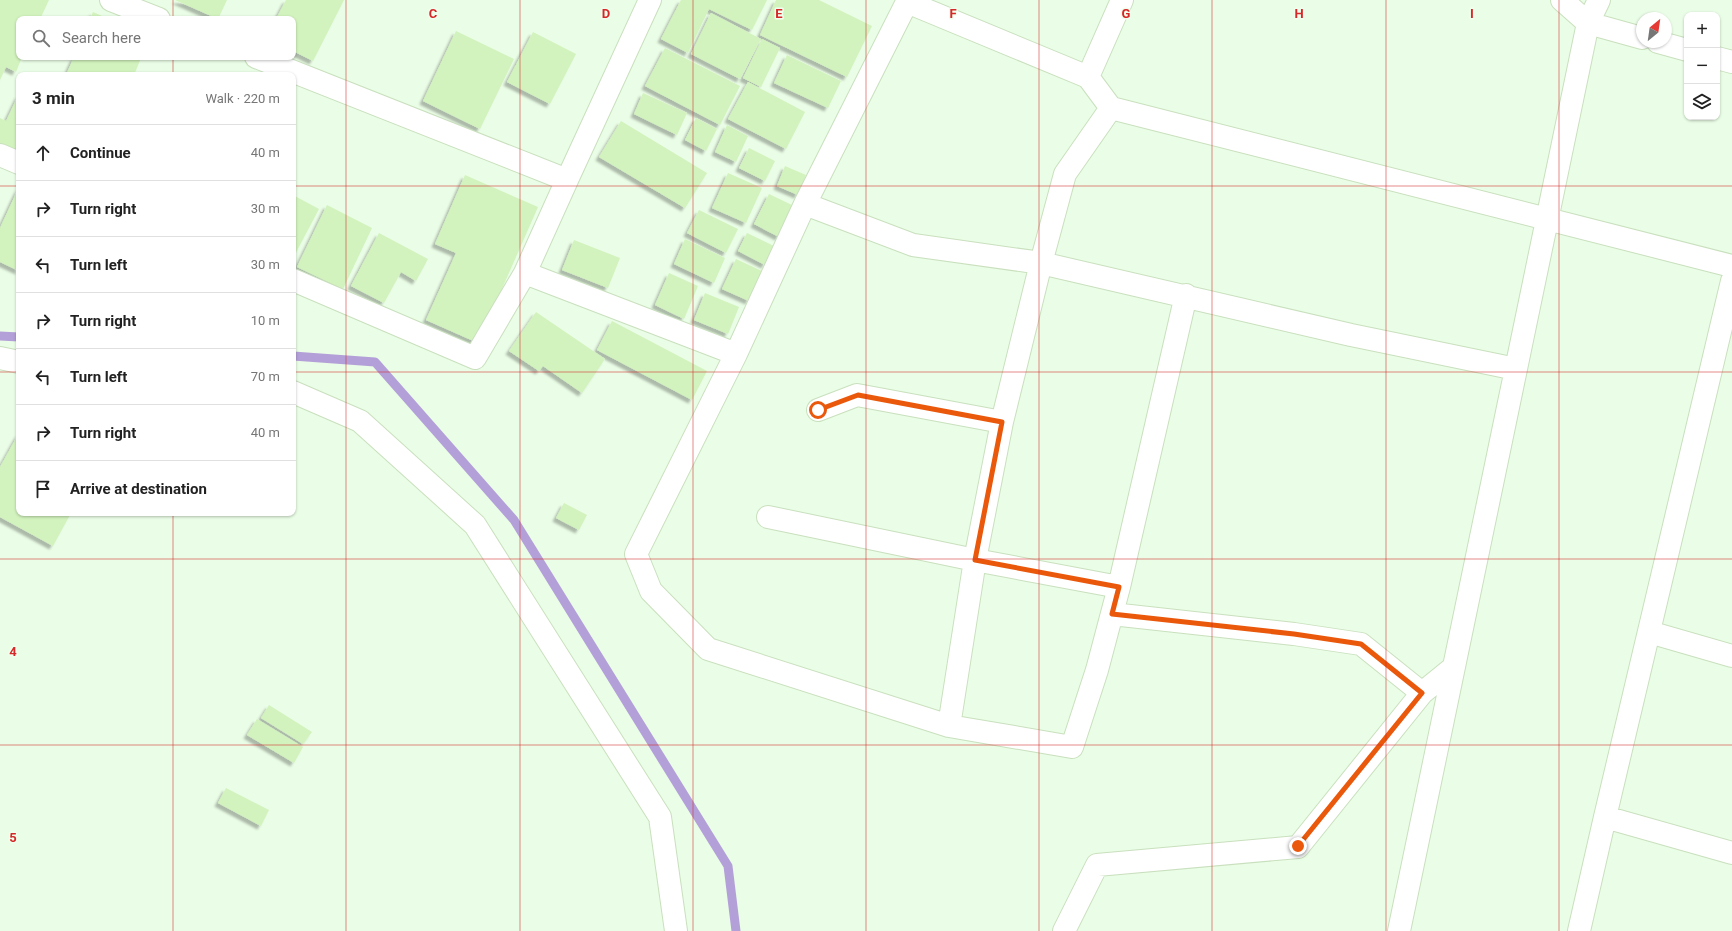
<!DOCTYPE html>
<html lang="en">
<head>
<meta charset="utf-8">
<style>
  :root { --surface:#fff; --page:#f2f2f2; --text:#222; --muted:#767676; --line:#e0e0e0 }
  body { margin:0; font-family:Roboto,sans-serif; background:var(--page); color:var(--text) }
  .controls { position:absolute; right:12px; top:12px; display:grid; overflow:hidden; border-radius:8px; box-shadow:0 1px 3px #0004 }
  .controls button { width:36px; height:36px; display:grid; place-items:center; padding:0; border:0; border-bottom:1px solid var(--line); background:var(--surface); color:var(--text); font:20px sans-serif }
  .compass { position:absolute; left:1636px; top:12px; width:36px; height:36px; border-radius:50%; background:var(--surface); box-shadow:0 1px 3px #0004; rotate:29deg }
  .stop { position:absolute; width:12px; height:12px; margin:-9px; border:3px solid #ea580c; border-radius:50%; background:#fff }
  .stop.end { background:#ea580c; border-color:#fff; box-shadow:0 1px 4px #0008 }
  .list { margin:0; padding:0; list-style:none }
  h2 { display:flex; justify-content:space-between; align-items:center; height:52px; margin:0; padding:0 16px; font-size:17px }
  h2 small { font-size:13px; font-weight:400; color:var(--muted) }
  .list li { display:grid; grid-template-columns:26px 1fr auto; gap:12px; align-items:center; box-sizing:border-box; height:56px; padding:0 16px; border-top:1px solid var(--line) }
  .list b { display:block; font-size:15px; white-space:nowrap }
  .list em { font-size:13px; font-style:normal; color:var(--muted) }
  .icon { flex:none; width:22px; height:22px; fill:none; stroke:currentColor; stroke-width:2; stroke-linecap:round; stroke-linejoin:round }
  .map { position:relative; flex:none; width:1732px; height:931px; overflow:hidden }
  .search { position:absolute; background:var(--surface); box-shadow:0 1px 3px #0004; left:16px; top:16px; width:280px; height:44px; display:flex; align-items:center; gap:10px; box-sizing:border-box; padding:0 14px; border-radius:8px; color:var(--muted); font-size:15px }
  .panel { position:absolute; background:var(--surface); box-shadow:0 1px 3px #0004; left:16px; top:72px; width:280px; height:444px; border-radius:8px }
  .map>svg:first-child { display:block }
</style>
</head>
<body>
<div class="map">
<svg width="1732" height="931" viewBox="0 0 1732 931">
  <defs>
    <filter id="shadow"><feDropShadow dx="-3.5" dy="3.5" stdDeviation="1" flood-color="#0004"/></filter>
  </defs>
  <rect width="100%" height="100%" fill="#eafde6"/>
  <g fill="none" stroke-linecap="round" stroke-linejoin="round">
    <path stroke="#b4a0d9" stroke-width="9" d="M0 336 19 337
      M293 356 375 362 514 520 728 866 736 931"/>
  </g>
  <path fill="#d2f3bd" filter="url(#shadow)" d="M0 0H49L40 19H19V57H22L16 72 6 67 0 80Z
    M175 0H227L218 19Z
    M286 0H344L313 61 293 51V19H276Z
    M681 0H767L752 30 709 9 688 53 661 39Z
    M776 0H819L872 26 847 77 760 35Z
    M93 12 109 19H90Z
    M711 13 761 39 740 79 691 54Z
    M456 31 514 59 480 129 423 101Z
    M533 32 576 54 550 104 507 82Z
    M762 39 780 48 761 87 743 78Z
    M665 48 740 86 720 125 645 86Z
    M787 55 841 81 828 108 774 83Z
    M74 57H139L141 58 134 75H66Z
    M748 82 805 112 786 149 728 119Z
    M643 93 687 113 677 135 634 114Z
    M19 94V154L0 145V118L6 121Z
    M696 118 717 129 706 151 685 140Z
    M621 121 707 173 685 208 599 157Z
    M727 125 748 136 736 162 715 152Z
    M749 148 775 161 765 181 739 168Z
    M785 166 806 175 798 195 777 186Z
    M728 173 762 188 746 223 712 208Z
    M465 175 538 207 478 343 426 320 456 253 435 244Z
    M19 187V271L0 262V228Z
    M769 194 794 206 779 237 754 224Z
    M293 195 319 209 293 258Z
    M327 205 372 228 343 289 297 267Z
    M699 210 738 229 726 253 687 233Z
    M379 233 428 259 416 281 401 272 384 303 351 286Z
    M747 233 774 246 765 265 738 251Z
    M685 239 725 258 714 283 674 264Z
    M574 240 620 258 608 288 562 270Z
    M736 259 762 271 749 301 722 289Z
    M669 273 698 286 684 319 655 305Z
    M705 293 739 307 728 334 694 320Z
    M536 312 605 359 582 393 543 366 539 371 509 351Z
    M612 321 707 371 692 400 597 350Z
    M19 433V513H71L53 546 0 517V467Z
    M564 503 587 515 579 530 556 518Z
    M269 705 312 732 303 744 261 718Z
    M257 719 303 747 294 763 247 735Z
    M226 788 269 810 261 826 218 803Z"/>
  <g fill="none" stroke-linecap="round" stroke-linejoin="round">
    <defs>
      <path id="minor" d="M111 0 159 19
        M908 0 805 204 736 354 636 554 651 591 708 649 949 726 1072 747 1097 670 1119 587 1186 295
        M1562 0 1588 23 1642 38
        M907 2 1088 77 1122 0
        M1658 42 1687 50
        M256 57 567 180 650 0
        M1717 58 1732 62
        M1088 77 1111 108 1732 266
        M0 155 19 163
        M805 204 913 245 1041 263 1351 335 1516 369
        M525 273 736 354
        M293 280 475 358 525 273 567 180
        M0 358 19 362
        M293 392 360 421 475 525 660 817 676 931
        M818 410 857 395 1002 422
        M768 517 975 560 1119 587
        M1112 614 1294 634 1361 644 1422 693
        M1649 632 1732 656
        M949 726 975 560 1002 422 1041 263 1065 174 1111 108
        M1605 817 1732 853
        M1064 931 1097 865 1298 847 1422 693 1454 667
        M1399 931 1588 23 1599 0
        M1579 931 1605 817 1732 281"/>
    </defs>
    <use href="#minor" stroke="#c9e0be" stroke-width="24"/>
    <use href="#minor" stroke="#fff" stroke-width="22"/>
  </g>
  <g fill="none" stroke-linecap="round" stroke-linejoin="round">
    <path stroke="#ea580c" stroke-width="5" d="M818 410 858 395 1002 422 975 560 1119 587 1112 614 1294 634 1361 644 1422 693 1298 846"/>
  </g>
  <path fill="none" stroke="#d62828" stroke-width="1" stroke-opacity="0.55" d="M173 0V19M346 0V931M520 0V931M693 0V931M866 0V931M1039 0V931M1212 0V931M1386 0V931M1559 0V931M173 57V75M0 186H19M293 186H1732M0 372H19M293 372H1732M173 513V931M0 559H1732M0 745H1732"/>
  <g font-size="13" text-anchor="middle" font-weight="bold" fill="#d62828" stroke="#f0ffed" stroke-width="3" stroke-linejoin="round" paint-order="stroke">
    <text x="433" y="18">C</text>
    <text x="606" y="18">D</text>
    <text x="779" y="18">E</text>
    <text x="953" y="18">F</text>
    <text x="1126" y="18">G</text>
    <text x="1299" y="18">H</text>
    <text x="1472" y="18">I</text>
    <text x="13" y="656">4</text>
    <text x="13" y="842">5</text>
  </g>
</svg>
<div class="controls">
<button>+</button>
<button>−</button>
<button><svg class="icon" aria-label="layers" viewBox="0 0 24 24"><path d="M12 4l9 5-9 5-9-5zM3 14l9 5 9-5"/></svg></button>
</div>
<svg class="compass" viewBox="-18 -18 36 36"><path d="M0-13l5 13h-10z" fill="#e53935"/><path d="M0 13l5-13h-10z" fill="#767676"/></svg>
<div class="stop" style="left:818px;top:410px"></div>
<div class="stop end" style="left:1298px;top:846px"></div>
<div class="search"><svg class="icon" aria-label="search" viewBox="0 0 24 24"><circle cx="10" cy="10" r="6"/><path d="M15 15l6 6"/></svg>Search here</div>
<section class="panel">
<h2>3 min<small>Walk · 220 m</small></h2>
<ul class="list">
<li><svg class="icon" aria-label="ahead" viewBox="0 0 24 24"><path d="M12 20V5M6 11l6-6 6 6"/></svg><div><b>Continue</b></div><em>40 m</em></li>
<li><svg class="icon" aria-label="right" viewBox="0 0 24 24"><path d="M7 20v-9h11M14 6l5 5-5 5"/></svg><div><b>Turn right</b></div><em>30 m</em></li>
<li><svg class="icon" aria-label="left" viewBox="0 0 24 24"><path d="M17 20v-9H6M10 6l-5 5 5 5"/></svg><div><b>Turn left</b></div><em>30 m</em></li>
<li><svg class="icon" aria-label="right" viewBox="0 0 24 24"><path d="M7 20v-9h11M14 6l5 5-5 5"/></svg><div><b>Turn right</b></div><em>10 m</em></li>
<li><svg class="icon" aria-label="left" viewBox="0 0 24 24"><path d="M17 20v-9H6M10 6l-5 5 5 5"/></svg><div><b>Turn left</b></div><em>70 m</em></li>
<li><svg class="icon" aria-label="right" viewBox="0 0 24 24"><path d="M7 20v-9h11M14 6l5 5-5 5"/></svg><div><b>Turn right</b></div><em>40 m</em></li>
<li><svg class="icon" aria-label="arrive" viewBox="0 0 24 24"><path d="M6 21V4h12l-3 4 3 4H6"/></svg><div><b>Arrive at destination</b></div></li>
</ul>
</section>
</div>
</body>
</html>
